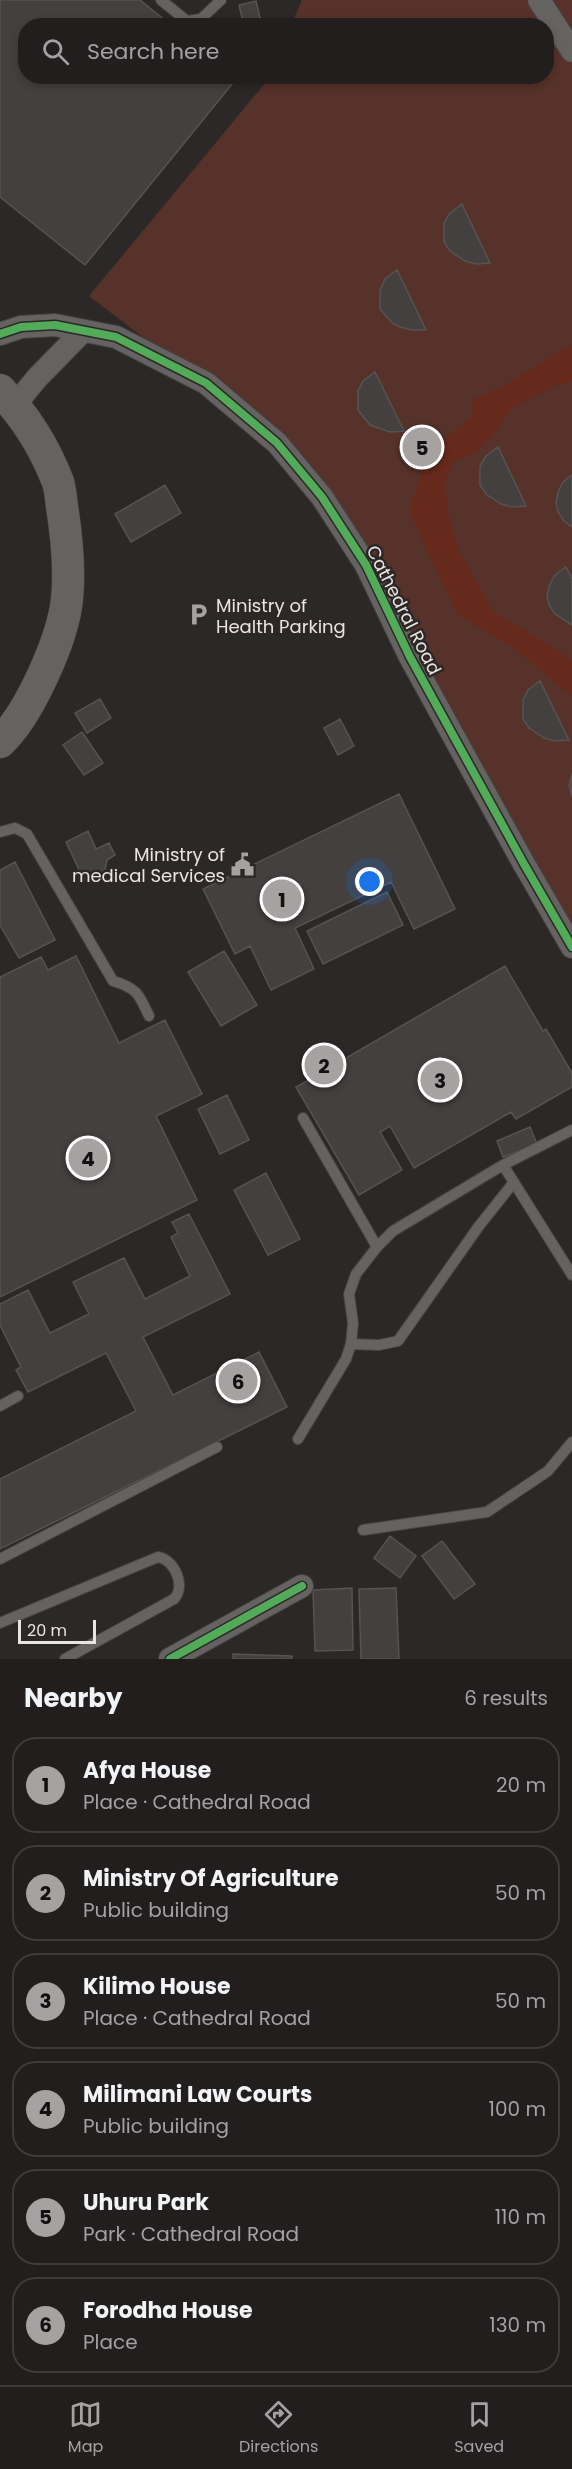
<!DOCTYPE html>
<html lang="en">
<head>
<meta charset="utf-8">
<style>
  :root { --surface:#211e1d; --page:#2d2b2a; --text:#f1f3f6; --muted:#a2a2a4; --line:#3e3c3b; --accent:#a6a2a1 }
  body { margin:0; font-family:Poppins,sans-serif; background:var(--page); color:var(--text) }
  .scale { position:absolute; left:18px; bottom:15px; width:78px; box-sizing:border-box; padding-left:6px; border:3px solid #e8e4e3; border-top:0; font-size:16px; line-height:21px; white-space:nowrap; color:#e8e4e3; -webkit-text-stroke:4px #2d2726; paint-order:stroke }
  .you { position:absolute; left:370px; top:882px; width:21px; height:21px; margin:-15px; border:4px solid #fff; border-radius:50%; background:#1a73e8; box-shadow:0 0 0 9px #1a73e833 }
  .badge { display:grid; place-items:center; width:39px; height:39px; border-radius:50%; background:var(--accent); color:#111; font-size:20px; font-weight:700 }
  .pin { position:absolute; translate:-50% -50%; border:3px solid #fff; box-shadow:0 2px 6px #0006 }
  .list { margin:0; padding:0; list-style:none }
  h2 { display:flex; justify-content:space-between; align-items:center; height:78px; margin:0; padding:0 24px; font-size:26px }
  h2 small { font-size:20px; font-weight:400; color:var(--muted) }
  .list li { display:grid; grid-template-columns:39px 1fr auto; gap:18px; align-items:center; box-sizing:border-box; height:96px; margin:0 12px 12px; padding:0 12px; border:2px solid var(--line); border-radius:24px }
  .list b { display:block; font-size:22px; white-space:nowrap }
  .list p { margin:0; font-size:20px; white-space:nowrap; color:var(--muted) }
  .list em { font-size:20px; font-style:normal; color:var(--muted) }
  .icon { flex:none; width:33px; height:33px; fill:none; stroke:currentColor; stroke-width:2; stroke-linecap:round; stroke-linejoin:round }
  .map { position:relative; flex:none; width:572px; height:1659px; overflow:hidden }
  .search { position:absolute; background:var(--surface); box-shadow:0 3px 9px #0003; left:18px; right:18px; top:18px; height:66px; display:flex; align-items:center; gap:15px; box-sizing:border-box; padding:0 21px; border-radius:24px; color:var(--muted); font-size:22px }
  .sheet { height:726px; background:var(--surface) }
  nav { display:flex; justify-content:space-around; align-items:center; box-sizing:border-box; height:84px; border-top:2px solid var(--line); background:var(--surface); font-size:16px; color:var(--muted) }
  nav a { display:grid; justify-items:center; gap:3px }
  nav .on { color:var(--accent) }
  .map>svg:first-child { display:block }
</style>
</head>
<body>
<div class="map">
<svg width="572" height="1659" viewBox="0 0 572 1659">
  <rect width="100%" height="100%" fill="#2c2827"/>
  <path fill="#56322a" d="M302 0H572V944L322 497 221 397 89 296 266 82 269 77 546 76V26L291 25Z"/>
  <path fill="#662a1c" d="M572 344V381L553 387 512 408 496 431 477 451 453 462 445 481 448 513 459 551 494 612 556 649 572 662V697L514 648 458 615 409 512 422 471 431 449 471 418V401L507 384Z"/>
  <path fill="#43403f" stroke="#565352" stroke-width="1.5" d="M0 0H140L172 26H26V76L237 78 85 265 0 197Z
    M256 1 262 26H244L239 5Z
    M462 204 490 263 476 264 465 261 450 251 444 242V223L450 213Z
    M397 270 426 330H412L400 327 392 323 380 309V290L385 279Z
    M375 372 404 431 390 432 378 428 370 425 358 410V391L363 381Z
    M498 447 526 506 512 507 501 504 486 494 480 485V466L486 456Z
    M572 475V527L564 521 558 512 556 503 558 492 563 482Z
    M165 485 181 513 131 542 115 514Z
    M566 567 572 579V625L555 614 549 605 547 597 549 587 554 576Z
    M540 681 569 740 555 741 544 738 529 728 523 719V700L528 690Z
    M100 699 111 718 87 733 75 713Z
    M340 719 354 746 338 755 324 728Z
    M82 732 103 763 84 775 63 745Z
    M572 774V796L569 786Z
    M399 794 455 909 414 929 391 882 295 928 314 969 271 990 250 946 235 954 203 889Z
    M88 831 96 849 109 843 115 855 107 860 105 870 84 880 66 842Z
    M15 862 55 940 19 958 0 925V870Z
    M387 892 403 925 323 964 307 931Z
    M224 951 257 1005 221 1026 188 972Z
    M76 956 119 1043 165 1020 202 1094 156 1116 197 1200 0 1297V977L41 957 48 970Z
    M505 966 543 1031 546 1029 572 1073V1087L516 1119 511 1112 414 1168 390 1126 380 1132 402 1170 359 1195 296 1087Z
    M227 1095 249 1140 220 1154 198 1109Z
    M530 1127 537 1144 503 1157 497 1141Z
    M266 1173 300 1239 268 1255 234 1190Z
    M189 1214 230 1294 143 1337 173 1395 259 1352 287 1407 0 1549V1479L136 1411 106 1353 28 1392 16 1370 21 1367 0 1325V1304L28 1290 50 1333 89 1314 73 1282 124 1258 145 1299 190 1276 171 1237 178 1233 172 1222Z
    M390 1536 416 1556 400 1578 374 1558Z
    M442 1541 475 1584 454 1599 422 1556Z
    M352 1588 353 1650 315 1651 313 1590Z
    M396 1588 399 1659H361L359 1589Z
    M233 1654 292 1656V1659H233Z"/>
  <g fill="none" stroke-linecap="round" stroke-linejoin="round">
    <defs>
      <path id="lane" d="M161 0 187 21 201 19 221 0
        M0 832 15 828 27 834 113 981C137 988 139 994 149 1016
        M303 1118 377 1247
        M503 1165 572 1275
        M351 1344 379 1345 398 1341 479 1226 514 1182
        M0 1406 18 1396
        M298 1439 346 1359 351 1344 353 1323 349 1294 356 1274 377 1247 393 1231 503 1165 572 1130
        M363 1530 487 1512 548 1471 572 1442
        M0 1559 217 1447
        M0 1623 158 1557C175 1560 186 1586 174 1599L65 1659"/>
      <path id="street" d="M539 0 572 51
        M0 334 21 327 55 325 116 337 206 383 277 443 322 497 366 565 410 657 524 864 572 947
        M15 405 37 378 82 332
        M170 1659 302 1586"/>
      <path id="secondary" d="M0 390C24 415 45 448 58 482 61 491 61 503 63 513 67 541 70 571 67 599 63 639 29 715 0 742"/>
    </defs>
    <use href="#lane" stroke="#464343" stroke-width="12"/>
    <use href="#street" stroke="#464343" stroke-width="24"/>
    <use href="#secondary" stroke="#464343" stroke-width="33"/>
    <use href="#lane" stroke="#656362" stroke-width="10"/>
    <use href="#street" stroke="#656362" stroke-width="22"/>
    <use href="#secondary" stroke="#656362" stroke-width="32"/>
    <defs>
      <path id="cycleway" d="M0 334 21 327 55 325 116 337 206 383 277 443 322 497 366 565 410 657 524 864 572 947
        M170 1659 302 1586"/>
    </defs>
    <use href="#cycleway" stroke="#2d2726" stroke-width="11"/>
    <use href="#cycleway" stroke="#51ab58" stroke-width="8"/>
  </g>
  <defs>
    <symbol id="parking-bare" viewBox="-9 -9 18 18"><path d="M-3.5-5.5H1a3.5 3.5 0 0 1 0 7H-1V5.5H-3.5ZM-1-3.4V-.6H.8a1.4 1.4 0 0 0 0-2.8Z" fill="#a6a2a1" stroke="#2d2726" stroke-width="2.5" paint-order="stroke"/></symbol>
    <symbol id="civic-bare" viewBox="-9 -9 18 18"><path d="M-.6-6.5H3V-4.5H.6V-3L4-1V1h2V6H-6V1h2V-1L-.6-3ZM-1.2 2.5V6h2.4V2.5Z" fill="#a6a2a1" stroke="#2d2726" stroke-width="2.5" paint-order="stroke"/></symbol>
  </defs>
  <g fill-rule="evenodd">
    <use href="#parking-bare" x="182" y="598" width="33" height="33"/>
    <use href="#civic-bare" x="226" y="848" width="33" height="33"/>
  </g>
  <g text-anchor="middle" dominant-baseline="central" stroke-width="5" stroke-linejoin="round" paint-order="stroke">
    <g font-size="18" fill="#e8e4e3" stroke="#2d2726" text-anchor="start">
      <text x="216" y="605">Ministry of<tspan x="216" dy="21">Health Parking</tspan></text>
      <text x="225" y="854" text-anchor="end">Ministry of<tspan x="225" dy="21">medical Services</tspan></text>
    </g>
    <g font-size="18" fill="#e8e4e3" stroke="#2d2726">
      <text transform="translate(404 610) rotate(63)">Cathedral Road</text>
    </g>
  </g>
</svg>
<div class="scale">20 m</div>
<div class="you"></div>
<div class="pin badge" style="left:282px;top:899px">1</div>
<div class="pin badge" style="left:324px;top:1065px">2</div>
<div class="pin badge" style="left:440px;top:1080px">3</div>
<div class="pin badge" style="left:88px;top:1158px">4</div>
<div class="pin badge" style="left:422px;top:447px">5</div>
<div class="pin badge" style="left:238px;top:1381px">6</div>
<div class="search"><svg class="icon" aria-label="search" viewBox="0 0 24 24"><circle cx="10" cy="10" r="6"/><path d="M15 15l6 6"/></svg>Search here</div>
</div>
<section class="sheet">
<h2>Nearby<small>6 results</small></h2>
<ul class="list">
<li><span class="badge">1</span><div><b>Afya House</b><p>Place · Cathedral Road</p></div><em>20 m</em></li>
<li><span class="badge">2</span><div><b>Ministry Of Agriculture</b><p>Public building</p></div><em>50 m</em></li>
<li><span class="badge">3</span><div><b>Kilimo House</b><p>Place · Cathedral Road</p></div><em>50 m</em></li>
<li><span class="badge">4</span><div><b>Milimani Law Courts</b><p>Public building</p></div><em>100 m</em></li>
<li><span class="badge">5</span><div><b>Uhuru Park</b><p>Park · Cathedral Road</p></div><em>110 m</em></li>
<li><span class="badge">6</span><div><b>Forodha House</b><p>Place</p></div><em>130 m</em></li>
</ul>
</section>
<nav>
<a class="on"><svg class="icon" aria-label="map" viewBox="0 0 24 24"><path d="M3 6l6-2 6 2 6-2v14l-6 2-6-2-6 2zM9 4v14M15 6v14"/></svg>Map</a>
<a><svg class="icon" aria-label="directions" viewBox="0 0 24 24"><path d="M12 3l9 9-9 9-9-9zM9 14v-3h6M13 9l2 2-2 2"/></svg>Directions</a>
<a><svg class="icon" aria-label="saved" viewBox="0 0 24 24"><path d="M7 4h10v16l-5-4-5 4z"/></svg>Saved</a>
</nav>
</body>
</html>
